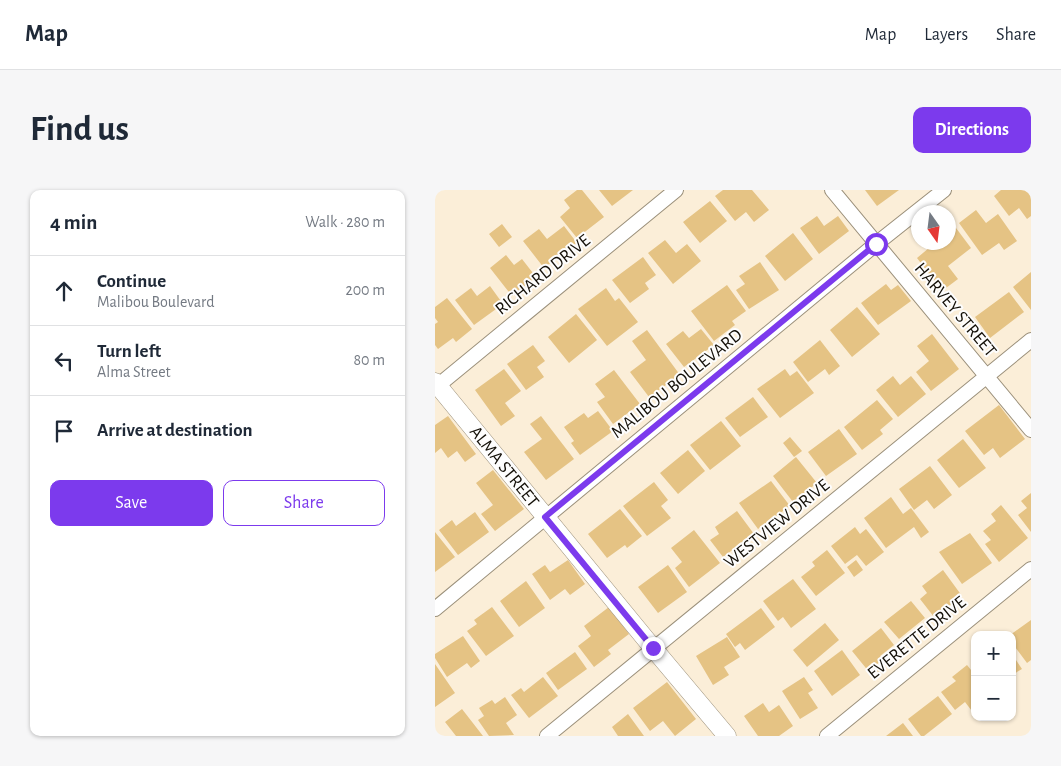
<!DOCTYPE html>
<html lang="en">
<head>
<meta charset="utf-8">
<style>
  :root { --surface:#fff; --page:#f6f6f7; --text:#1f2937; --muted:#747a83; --line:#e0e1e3; --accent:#7c3aed }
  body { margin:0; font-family:"Alegreya Sans",sans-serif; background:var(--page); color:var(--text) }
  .controls { position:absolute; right:15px; bottom:15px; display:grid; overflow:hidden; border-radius:10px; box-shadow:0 1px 4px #0004 }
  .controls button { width:45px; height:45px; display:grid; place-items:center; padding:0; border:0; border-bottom:1px solid var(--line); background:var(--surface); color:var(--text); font:25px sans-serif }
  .compass { position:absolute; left:476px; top:15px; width:45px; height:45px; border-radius:50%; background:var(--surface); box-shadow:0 1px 4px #0004; rotate:166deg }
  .stop { position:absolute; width:15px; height:15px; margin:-11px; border:4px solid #7c3aed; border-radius:50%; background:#fff }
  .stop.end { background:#7c3aed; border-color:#fff; box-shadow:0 1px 5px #0008 }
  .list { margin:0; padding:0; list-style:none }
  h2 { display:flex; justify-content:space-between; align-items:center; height:65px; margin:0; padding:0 20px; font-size:21px }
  h2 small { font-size:16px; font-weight:400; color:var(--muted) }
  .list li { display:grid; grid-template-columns:32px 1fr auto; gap:15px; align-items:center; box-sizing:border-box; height:70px; padding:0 20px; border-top:1px solid var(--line) }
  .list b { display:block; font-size:19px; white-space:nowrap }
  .list p { margin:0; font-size:16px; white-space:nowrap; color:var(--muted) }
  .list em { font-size:16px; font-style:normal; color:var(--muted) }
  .actions { display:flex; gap:10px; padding:15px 20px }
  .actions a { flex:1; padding:11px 0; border:1px solid var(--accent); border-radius:10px; text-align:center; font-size:18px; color:var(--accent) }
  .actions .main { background:var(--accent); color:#fff }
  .icon { flex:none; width:28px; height:28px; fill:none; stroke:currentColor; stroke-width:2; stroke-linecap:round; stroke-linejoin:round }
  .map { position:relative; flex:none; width:596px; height:546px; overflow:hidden; border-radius:10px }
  header { display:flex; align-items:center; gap:30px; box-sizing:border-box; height:70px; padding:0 25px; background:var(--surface); border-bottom:1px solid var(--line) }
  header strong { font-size:24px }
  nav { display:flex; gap:28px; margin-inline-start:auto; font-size:18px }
  .intro { display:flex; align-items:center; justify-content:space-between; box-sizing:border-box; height:120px; padding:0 30px }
  h1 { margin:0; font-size:35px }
  .button { padding:12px 22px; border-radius:10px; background:var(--accent); color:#fff; font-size:18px; font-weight:700 }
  main { display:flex; gap:30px; padding:0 30px }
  aside { flex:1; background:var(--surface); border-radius:10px; box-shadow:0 1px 4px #0004 }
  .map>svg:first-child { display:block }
</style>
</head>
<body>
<header>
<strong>Map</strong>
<nav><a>Map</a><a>Layers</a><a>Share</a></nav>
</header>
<div class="intro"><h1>Find us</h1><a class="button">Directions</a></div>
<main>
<aside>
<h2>4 min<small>Walk · 280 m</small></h2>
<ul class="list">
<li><svg class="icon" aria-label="ahead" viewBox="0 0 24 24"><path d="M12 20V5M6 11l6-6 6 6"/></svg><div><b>Continue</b><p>Malibou Boulevard</p></div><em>200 m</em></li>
<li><svg class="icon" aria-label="left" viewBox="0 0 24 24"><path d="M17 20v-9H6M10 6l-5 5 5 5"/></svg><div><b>Turn left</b><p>Alma Street</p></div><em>80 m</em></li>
<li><svg class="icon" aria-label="arrive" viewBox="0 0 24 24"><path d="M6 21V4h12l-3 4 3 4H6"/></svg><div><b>Arrive at destination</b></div></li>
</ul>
<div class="actions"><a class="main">Save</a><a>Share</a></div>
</aside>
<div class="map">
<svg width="596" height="546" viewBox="0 0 596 546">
  <rect width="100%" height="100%" fill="#fbeed8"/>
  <path fill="#e5c384" d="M142 0H147L169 27 142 48 125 27 135 18 129 10Z
    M164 0H198L177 16Z
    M288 0H317L334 20 319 32 311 22 300 31 280 6Z
    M430 0H464L442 16Z
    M566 0H596V26L592 29 584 18 574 26 559 6Z
    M275 11 292 31 265 53 248 32Z
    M541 20 551 33 563 24 582 51 569 60 564 53 547 65 524 33Z
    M382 26 389 36 403 26 414 41 384 64 365 38Z
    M67 34 77 47 64 57 54 44Z
    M129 36 142 53 109 78 88 51 104 39 112 49Z
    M521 38 536 58 513 76 523 89 507 101 482 68 501 52H514V43Z
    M358 43 378 69 350 91 330 66Z
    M230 50 241 63 252 54 266 71 238 94 213 63Z
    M71 65 79 75 87 69 101 87 77 106 55 78Z
    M208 67 221 85 210 93 214 99 195 113 177 90Z
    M325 72 344 100 314 119 301 100 310 94 304 86Z
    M596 82V120L578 97Z
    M451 94 456 100 463 95 476 111 443 135 426 113Z
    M292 95 311 121 297 131 300 135 279 151 256 121Z
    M55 96 68 114 39 135 20 110 36 98 42 106Z
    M171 98 180 111 184 108 203 132 172 156 143 119Z
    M574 102 589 122 555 148 540 127Z
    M12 108 37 139 21 152 18 148 3 159 0 155V134L3 132 0 128V117Z
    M422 117 445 144 417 167 395 140Z
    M141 124 162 150 134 173 113 147Z
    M266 139 279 155 249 177 231 154 248 141 254 148Z
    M212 140 245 185 214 207 195 182 211 170 197 151Z
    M497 144 524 179 496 201 481 182 494 171 482 156Z
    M385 150 405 176 394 185 390 179 373 192 358 172Z
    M98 155 110 171 102 177 109 187 91 200 72 174Z
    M69 179 86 201 70 213 80 226 66 236 40 200Z
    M350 179 355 186 362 181 379 203 345 228 322 199Z
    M179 180 205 214 178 234 162 212 170 207 160 194Z
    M458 186 465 195 476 186 491 204 463 227 441 200Z
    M318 207 333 227 305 247 290 228Z
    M442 210 458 229 445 240 448 244 427 260 409 237Z
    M564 215 590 249 565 268 558 258 549 265 530 241Z
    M163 221 178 241 145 265 136 253 139 251 129 237 149 223 153 228Z
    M13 226 41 264 30 272 22 261 13 268 6 258 0 263V235Z
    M106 226 139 269 111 290 89 262 107 249 95 234Z
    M286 231 306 256 275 280 255 255Z
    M404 239 422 264 391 286 373 262Z
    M355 247 367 261 359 267 348 253Z
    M528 249 551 278 524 298 502 270Z
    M253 260 270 281 243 304 225 283Z
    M361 267 382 293 358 312 338 286Z
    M495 276 517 305 499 319 492 310 479 320 464 299Z
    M58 280 89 319 60 341 46 324 58 315 41 293Z
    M336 291 355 316 323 339 304 313Z
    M219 292 233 310 226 316 236 328 212 346 188 316Z
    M596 303V342L583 325 592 318 586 311Z
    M456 307 468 324 476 318 494 342 486 348 479 337 451 358 429 328Z
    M566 315 593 348 564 372 550 354 556 350 548 341 561 331 556 324Z
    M185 319 207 346 192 358 190 355 172 368 153 344Z
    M302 321 319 344 288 367 275 350 284 344 280 337Z
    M40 322 54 342 23 365 4 340 17 330 21 336Z
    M420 337 425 344 431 339 449 362 431 376 422 365 410 374 396 356Z
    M259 340 285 373 254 397 240 378 247 372 236 358Z
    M0 342 20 367 0 382Z
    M535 343 557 373 527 394 504 362Z
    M392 360 410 383 381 406 366 387 380 376 377 372Z
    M133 370 150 394 135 405 130 399 115 410 97 384 110 375 115 382Z
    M421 370 428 380 419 387 412 377Z
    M233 375 252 402 223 423 203 397Z
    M508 380 527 406 499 427 485 409 492 403 487 396Z
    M358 389 381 419 356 438 348 427 343 431 328 411Z
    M91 391 110 418 84 437 65 411Z
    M476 411 490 428 464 449 449 432Z
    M57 417 79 446 51 466 32 441 42 434 39 430Z
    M174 417 194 444 173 460 176 464 159 477 143 456 156 446 149 436Z
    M326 418 340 437 310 460 305 453 300 457 291 444Z
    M596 430V470L592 473 577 453V445H575Z
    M390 433 404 450 372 477 358 460Z
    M446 438 459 455 445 466 448 469 440 476 446 483 439 488 417 461Z
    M28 446 45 471 36 478 32 473 12 487 0 468V464Z
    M292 447 305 467 289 477 294 485 278 495 261 466Z
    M407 460 425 485 397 506 379 481Z
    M140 462 152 479 123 500 111 483Z
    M577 464 587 479 577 485Z
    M0 474 20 503 0 517Z
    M532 475 540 485V525L530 512 520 520 506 502 521 491 517 487Z
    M108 487 123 506 94 528 76 505 86 498 89 502Z
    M369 487 378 500 373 503 383 518 365 529 347 501Z
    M232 492 261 529 240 546 228 531 215 541 198 518Z
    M503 506 517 524 489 546H486L473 529Z
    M70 507 82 525 71 533 79 545 54 546 43 530 49 526 44 518 57 510 60 514Z
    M328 513 334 522 344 515 358 536 344 546H323L309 526Z
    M27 519 48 546H21L10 532Z
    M193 524 209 546H183L177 537Z
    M468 533 478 546H451Z"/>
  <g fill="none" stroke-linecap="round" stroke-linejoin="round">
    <defs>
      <path id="minor" d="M397 0 596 240
        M0 198 241 0
        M0 419 441 54 509 0
        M112 546 596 150
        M392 546 596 379"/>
      <path id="tertiary" d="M0 192 218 458 292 546"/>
    </defs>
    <use href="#minor" stroke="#9b907b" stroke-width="16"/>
    <use href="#tertiary" stroke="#9b907b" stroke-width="19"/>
    <use href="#minor" stroke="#fff" stroke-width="14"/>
    <use href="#tertiary" stroke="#fff" stroke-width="18"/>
  </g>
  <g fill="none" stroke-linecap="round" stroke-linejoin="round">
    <path stroke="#7c3aed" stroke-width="6" d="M218 458 110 327 441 54"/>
  </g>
  <g text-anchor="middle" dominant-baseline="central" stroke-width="4" stroke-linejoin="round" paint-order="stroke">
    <g font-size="18" fill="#130f07" stroke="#fdfdfd">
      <text transform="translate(108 85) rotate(-39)">RICHARD DRIVE</text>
      <text transform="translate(520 120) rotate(50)">HARVEY STREET</text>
      <text transform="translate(242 194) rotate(-39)">MALIBOU BOULEVARD</text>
      <text transform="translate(69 277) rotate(51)">ALMA STREET</text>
      <text transform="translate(342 334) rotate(-39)">WESTVIEW DRIVE</text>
      <text transform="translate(482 448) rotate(-39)">EVERETTE DRIVE</text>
    </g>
  </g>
</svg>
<div class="controls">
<button>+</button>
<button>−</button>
</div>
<svg class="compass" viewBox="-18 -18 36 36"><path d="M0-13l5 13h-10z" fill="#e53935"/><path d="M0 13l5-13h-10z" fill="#747a83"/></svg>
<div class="stop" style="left:441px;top:54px"></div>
<div class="stop end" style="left:218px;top:458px"></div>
</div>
</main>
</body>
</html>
